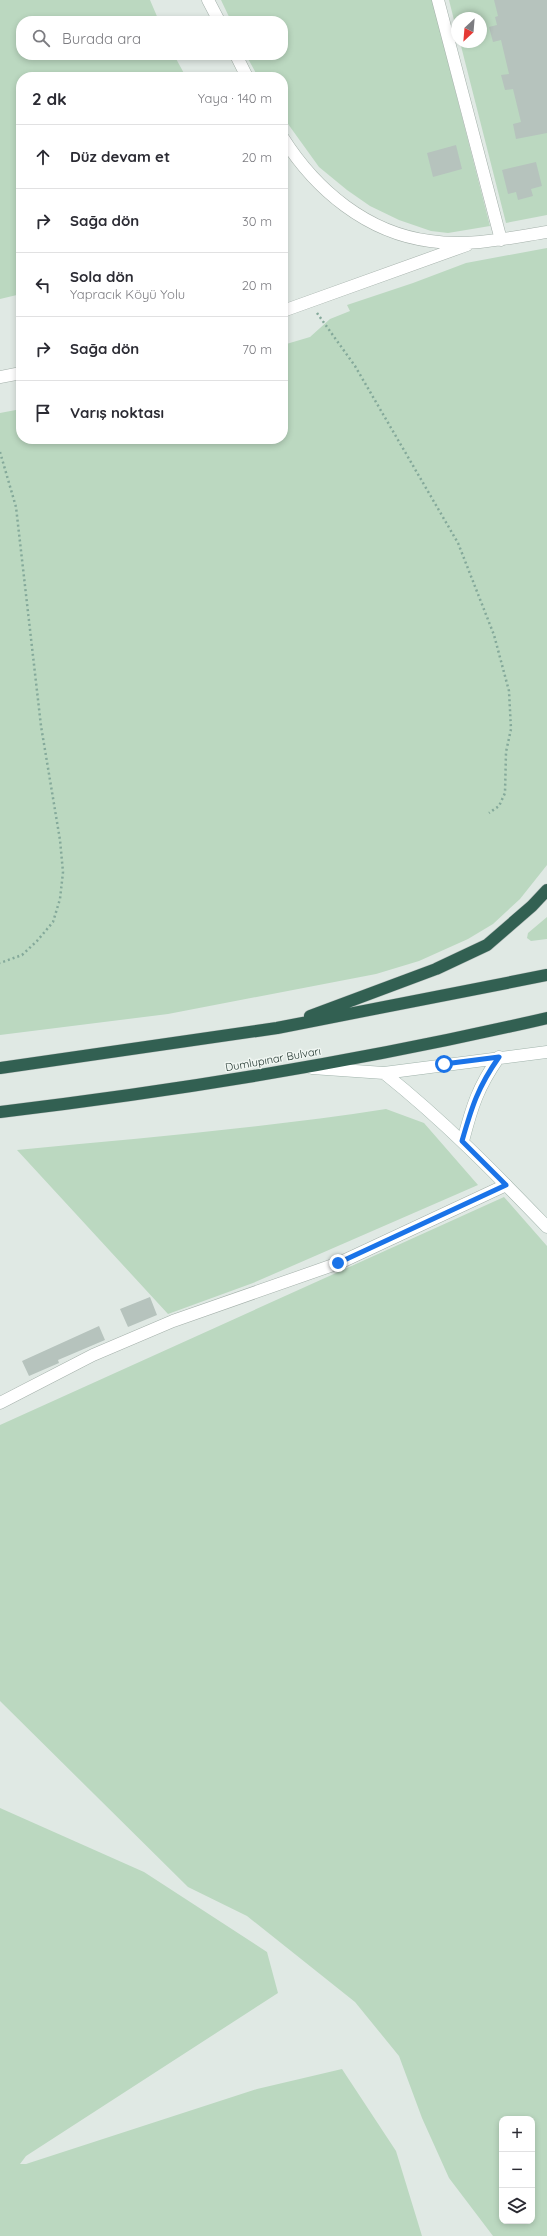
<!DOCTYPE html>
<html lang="tr">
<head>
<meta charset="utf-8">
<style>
  :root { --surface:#fff; --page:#f7f7f7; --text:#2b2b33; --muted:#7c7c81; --line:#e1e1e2 }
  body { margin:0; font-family:Quicksand,sans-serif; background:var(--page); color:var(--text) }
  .controls { position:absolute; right:12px; bottom:12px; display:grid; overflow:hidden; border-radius:8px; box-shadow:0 2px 6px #0003 }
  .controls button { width:36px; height:36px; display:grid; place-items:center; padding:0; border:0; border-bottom:1px solid var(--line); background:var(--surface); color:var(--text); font:20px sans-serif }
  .compass { position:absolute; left:451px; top:12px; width:36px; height:36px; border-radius:50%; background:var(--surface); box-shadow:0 2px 6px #0003; rotate:206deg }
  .stop { position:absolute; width:12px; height:12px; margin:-9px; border:3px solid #1a73e8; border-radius:50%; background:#fff }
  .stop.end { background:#1a73e8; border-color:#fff; box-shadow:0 1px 4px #0008 }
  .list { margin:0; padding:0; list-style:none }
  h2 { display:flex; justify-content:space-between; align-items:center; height:52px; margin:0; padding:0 16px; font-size:17px }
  h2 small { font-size:13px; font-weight:400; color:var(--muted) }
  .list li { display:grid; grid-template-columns:26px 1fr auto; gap:12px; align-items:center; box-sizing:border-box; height:64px; padding:0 16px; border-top:1px solid var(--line) }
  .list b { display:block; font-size:15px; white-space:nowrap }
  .list p { margin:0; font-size:13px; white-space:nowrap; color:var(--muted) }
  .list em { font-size:13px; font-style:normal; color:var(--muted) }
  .icon { flex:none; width:22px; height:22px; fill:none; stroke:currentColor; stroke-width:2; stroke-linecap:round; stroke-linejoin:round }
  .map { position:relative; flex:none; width:547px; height:2236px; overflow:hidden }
  .search { position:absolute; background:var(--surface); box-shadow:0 2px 6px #0003; left:16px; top:16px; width:272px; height:44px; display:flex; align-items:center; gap:10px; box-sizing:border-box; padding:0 14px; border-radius:16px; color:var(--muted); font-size:15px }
  .panel { position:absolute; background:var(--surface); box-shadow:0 2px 6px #0003; left:16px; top:72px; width:272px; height:372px; border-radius:16px }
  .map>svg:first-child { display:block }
</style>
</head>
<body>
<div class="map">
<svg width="547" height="2236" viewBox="0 0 547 2236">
  <rect width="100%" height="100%" fill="#e0e9e4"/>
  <path fill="#bbd8c0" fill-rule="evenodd" d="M0 0H150L159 21H21V55H174L186 77H21V294L0 299Z
    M221 0H432L490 226 448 233 431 231 399 220 370 206 347 190 319 167 283 117V77H258L246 55H283V21H231Z
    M449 0H547V215L506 223 460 42H481V18H457V32Z
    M547 248V865L520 899 493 924 468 939 419 961 376 974 168 1014 0 1035V413L21 409V439H283V345L310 337 330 319 350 311 347 305 413 283 466 263Z
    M547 917V939L531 941 527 938 528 933Z
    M386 1109 424 1123 478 1185 253 1283 168 1314 17 1150C140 1138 263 1128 386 1109Z
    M504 1197 547 1246V2236H493L449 2178 422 2118 399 2056 355 2002 247 1916 188 1887 0 1701V1425ZM502 2119H532V2221H502Z
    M0 1808 144 1872 267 1952 278 1993 26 2156 20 2164H26L257 2089 342 2069 396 2151 422 2236H0Z"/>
  <path fill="#b6c3bd" d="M494 0H547V133L516 139 513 124 521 122 513 89 505 90 501 75 509 74 501 40 493 42 489 27 497 25 495 17 498 16Z
    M456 145 462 169 433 177 427 153Z
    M536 162 542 186 531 189 533 196 518 200 516 192 508 194 502 170Z
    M150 1297 157 1315 128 1327 120 1309Z
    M99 1326 105 1340 58 1360 59 1363 29 1376 22 1361Z"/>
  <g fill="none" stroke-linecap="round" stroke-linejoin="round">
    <defs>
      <path id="street" d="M208 0 219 21
        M438 0 501 240
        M236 55 247 77
        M283 138C316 190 367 233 430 241 469 247 509 238 547 232
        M283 311 467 245
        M0 377 21 373
        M0 1403 93 1355 173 1321 339 1263 506 1185"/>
      <path id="secondary" d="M312 1068 384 1073 547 1052
        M384 1073C443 1120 495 1173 547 1227
        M463 1141C472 1106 478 1087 499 1057"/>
      <path id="highway" d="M310 1016 436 969 487 945 532 906 547 890
        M0 1068 277 1028 547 975
        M0 1112C184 1090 367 1060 547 1018"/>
    </defs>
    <use href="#street" stroke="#a4b0aa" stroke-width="13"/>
    <use href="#secondary" stroke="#a0b3ab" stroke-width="13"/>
    <use href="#highway" stroke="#bdc3c1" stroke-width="13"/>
    <path stroke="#84a99a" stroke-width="2.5" stroke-dasharray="2 3" stroke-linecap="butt" d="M317 313 355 366 458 543 494 635 509 691 511 729 506 752 505 793 499 806 489 813
      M0 452 16 507 41 726 60 840 63 872 60 899 53 922 37 941 22 955 0 963"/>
    <use href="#street" stroke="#fff" stroke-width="12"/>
    <use href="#secondary" stroke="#fff" stroke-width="12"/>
    <use href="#highway" stroke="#326052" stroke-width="12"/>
  </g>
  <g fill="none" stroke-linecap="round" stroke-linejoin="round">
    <path stroke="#1a73e8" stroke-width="5" d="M338 1263 506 1185 462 1141C472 1106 478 1087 499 1057L444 1064"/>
  </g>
  <g text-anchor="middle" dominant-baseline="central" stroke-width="3" stroke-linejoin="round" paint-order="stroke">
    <g font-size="11" fill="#233730" stroke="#f0f6f2">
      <text transform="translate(273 1059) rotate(-10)">Dumlupınar Bulvarı</text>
    </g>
  </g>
</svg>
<div class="controls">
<button>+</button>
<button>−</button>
<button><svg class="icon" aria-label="layers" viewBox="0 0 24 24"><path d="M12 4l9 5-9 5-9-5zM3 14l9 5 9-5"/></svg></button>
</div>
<svg class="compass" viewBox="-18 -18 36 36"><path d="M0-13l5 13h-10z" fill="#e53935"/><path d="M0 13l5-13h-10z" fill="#7c7c81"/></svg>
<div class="stop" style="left:444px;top:1064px"></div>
<div class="stop end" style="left:338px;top:1263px"></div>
<div class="search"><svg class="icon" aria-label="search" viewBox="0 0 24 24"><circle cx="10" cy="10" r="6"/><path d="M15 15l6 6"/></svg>Burada ara</div>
<section class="panel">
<h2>2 dk<small>Yaya · 140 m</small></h2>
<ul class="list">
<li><svg class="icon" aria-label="ahead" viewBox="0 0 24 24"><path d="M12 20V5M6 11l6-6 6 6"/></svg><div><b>Düz devam et</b></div><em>20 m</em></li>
<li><svg class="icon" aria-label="right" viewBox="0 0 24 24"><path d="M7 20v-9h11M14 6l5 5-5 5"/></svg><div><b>Sağa dön</b></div><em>30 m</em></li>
<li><svg class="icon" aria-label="left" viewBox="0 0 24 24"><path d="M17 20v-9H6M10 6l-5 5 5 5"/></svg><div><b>Sola dön</b><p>Yapracık Köyü Yolu</p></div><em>20 m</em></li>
<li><svg class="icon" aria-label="right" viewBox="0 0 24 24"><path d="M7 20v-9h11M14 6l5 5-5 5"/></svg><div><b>Sağa dön</b></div><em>70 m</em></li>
<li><svg class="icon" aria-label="arrive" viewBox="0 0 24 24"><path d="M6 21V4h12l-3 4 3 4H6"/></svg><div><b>Varış noktası</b></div></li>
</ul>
</section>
</div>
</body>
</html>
